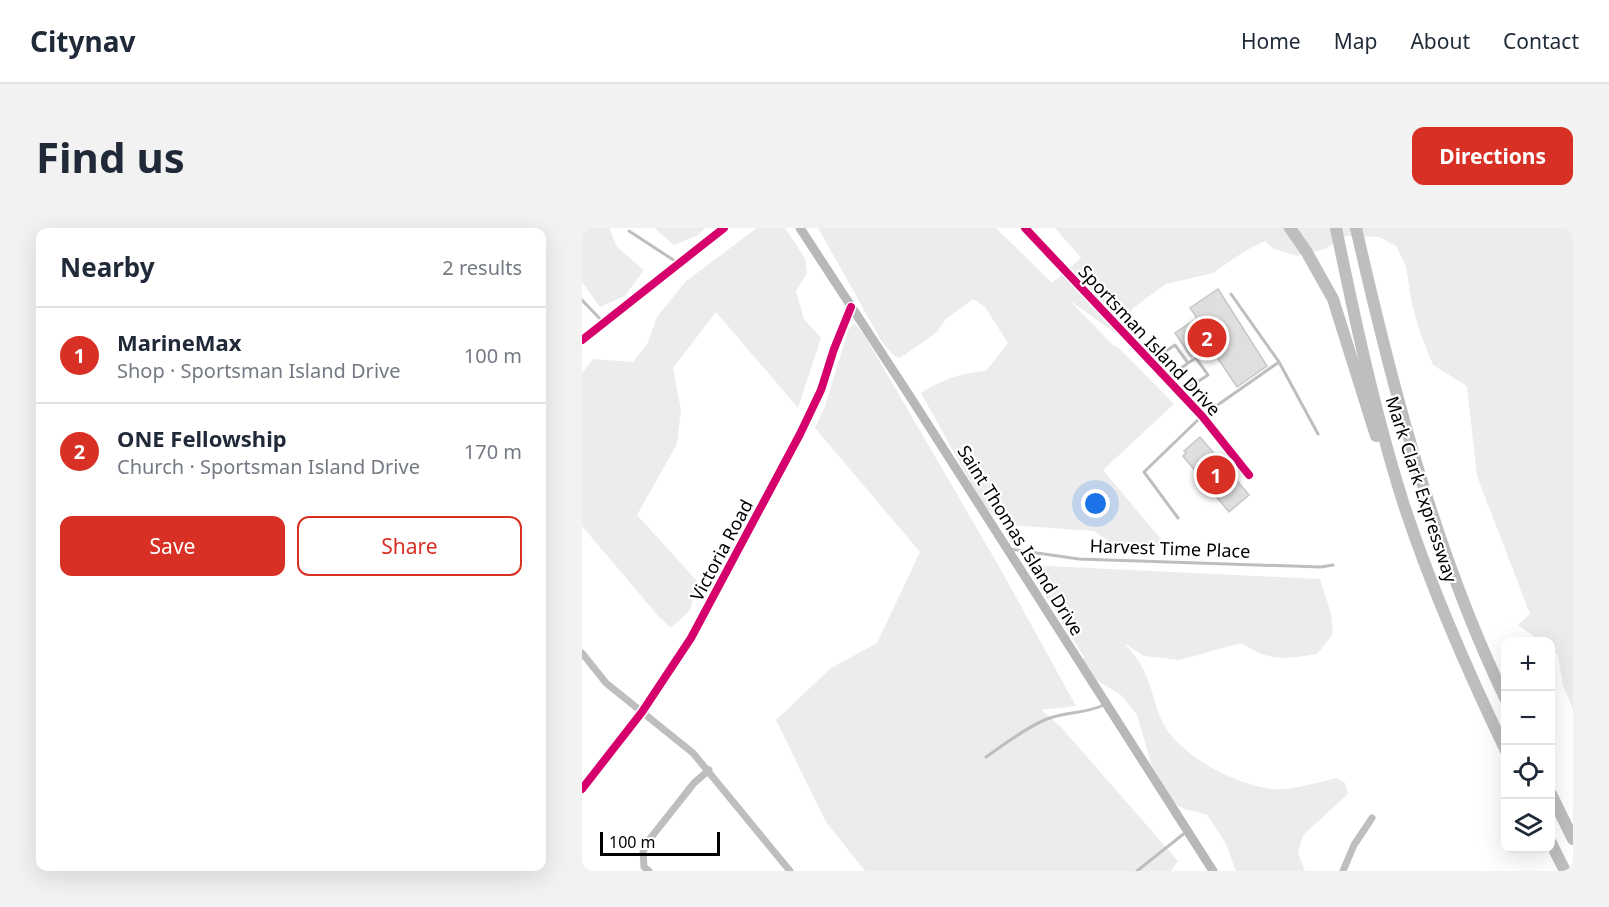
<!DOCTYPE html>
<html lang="en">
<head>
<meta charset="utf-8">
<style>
  :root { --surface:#fff; --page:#f2f2f3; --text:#1f2937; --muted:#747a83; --line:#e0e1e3; --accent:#d93025 }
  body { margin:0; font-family:"Noto Sans",sans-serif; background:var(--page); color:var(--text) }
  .controls { position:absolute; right:18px; bottom:18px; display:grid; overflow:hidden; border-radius:12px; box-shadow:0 6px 24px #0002 }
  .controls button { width:54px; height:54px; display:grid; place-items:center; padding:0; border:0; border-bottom:2px solid var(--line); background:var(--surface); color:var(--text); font:30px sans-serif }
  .scale { position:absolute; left:18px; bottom:15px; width:120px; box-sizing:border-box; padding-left:6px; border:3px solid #000; border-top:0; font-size:16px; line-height:21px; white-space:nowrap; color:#000; -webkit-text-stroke:4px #fff; paint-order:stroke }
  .you { position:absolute; left:514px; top:276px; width:21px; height:21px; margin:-15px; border:4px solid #fff; border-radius:50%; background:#1a73e8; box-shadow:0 0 0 9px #1a73e833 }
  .badge { display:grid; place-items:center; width:39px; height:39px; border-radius:50%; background:var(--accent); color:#fff; font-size:20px; font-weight:700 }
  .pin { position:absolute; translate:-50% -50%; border:3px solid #fff; box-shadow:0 2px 6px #0006 }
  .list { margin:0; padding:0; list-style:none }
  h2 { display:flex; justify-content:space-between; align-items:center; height:78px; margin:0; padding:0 24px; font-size:26px }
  h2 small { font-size:20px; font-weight:400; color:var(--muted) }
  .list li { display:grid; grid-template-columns:39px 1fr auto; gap:18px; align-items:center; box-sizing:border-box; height:96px; padding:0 24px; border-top:2px solid var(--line) }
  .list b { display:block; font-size:22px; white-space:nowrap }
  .list p { margin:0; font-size:20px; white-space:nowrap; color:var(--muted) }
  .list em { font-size:20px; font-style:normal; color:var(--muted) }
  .actions { display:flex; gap:12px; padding:18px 24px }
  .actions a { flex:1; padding:14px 0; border:2px solid var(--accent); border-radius:12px; text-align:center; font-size:21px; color:var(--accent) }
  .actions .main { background:var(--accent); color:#fff }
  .icon { flex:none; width:33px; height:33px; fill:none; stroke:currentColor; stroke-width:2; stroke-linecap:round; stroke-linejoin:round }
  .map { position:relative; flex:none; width:991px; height:643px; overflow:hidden; border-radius:12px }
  header { display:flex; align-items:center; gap:36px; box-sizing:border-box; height:84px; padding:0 30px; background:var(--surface); border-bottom:2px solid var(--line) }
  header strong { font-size:28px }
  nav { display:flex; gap:33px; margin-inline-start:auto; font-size:21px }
  .intro { display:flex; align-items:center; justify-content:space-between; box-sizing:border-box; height:144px; padding:0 36px }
  h1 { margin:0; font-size:42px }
  .button { padding:15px 27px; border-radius:12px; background:var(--accent); color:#fff; font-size:21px; font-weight:700 }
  main { display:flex; gap:36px; padding:0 36px }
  aside { flex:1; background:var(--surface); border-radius:12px; box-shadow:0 6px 24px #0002 }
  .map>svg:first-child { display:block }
</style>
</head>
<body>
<header>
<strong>Citynav</strong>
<nav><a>Home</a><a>Map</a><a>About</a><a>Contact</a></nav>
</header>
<div class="intro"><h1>Find us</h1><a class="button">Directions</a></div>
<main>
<aside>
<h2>Nearby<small>2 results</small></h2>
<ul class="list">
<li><span class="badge">1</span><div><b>MarineMax</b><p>Shop · Sportsman Island Drive</p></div><em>100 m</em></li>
<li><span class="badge">2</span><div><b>ONE Fellowship</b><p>Church · Sportsman Island Drive</p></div><em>170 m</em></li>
</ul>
<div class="actions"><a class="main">Save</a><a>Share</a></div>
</aside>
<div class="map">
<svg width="991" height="643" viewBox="0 0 991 643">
  <rect width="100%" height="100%" fill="#fff"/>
  <path fill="#ececec" d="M0 0H27L35 19 62 42 43 68 18 79 0 54Z
    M72 0H124L114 8 92 17Z
    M175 0H203L223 30 225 45 214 63 222 91 239 110 216 180 134 84 91 140 99 182 95 216 55 287 115 353 108 382 89 400 77 389 0 298V145L11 131 51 134 65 116 75 89 103 54Z
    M236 0H414L470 55 499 30 473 0H991V481L981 458 976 427 969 421V413H958L936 397 948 386 895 248 885 158 851 137 837 102 829 72 824 38 814 18 797 9 765 8 743 21 715 28 690 20 683 13 663 23 631 45 584 56 551 80 536 107 487 72 532 118 536 119 592 176 521 242 584 317 565 321 534 318 512 303 425 297 403 280 339 165C360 151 379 145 404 143L426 115 403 79 391 71 363 92 354 105 318 130 312 128 300 114Z
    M273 96 283 108 419 342 494 478 459 482 478 498 596 633 589 643H283L244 594 194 492 249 440 295 415 338 324 233 200 243 178 267 100Z
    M444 337 738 351 749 386 751 406 735 426C703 431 688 434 659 415L597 432 562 428 542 415C550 424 558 433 563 445 571 462 573 481 582 497 599 528 655 558 691 561 707 563 738 554 754 550L763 555 766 566 721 607 716 625 723 643H654L643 614 625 587 613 583 604 582 593 576 571 542 555 487 539 467 513 451 501 433 502 429Z"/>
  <path fill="#dfdfdf" stroke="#c7c7c7" stroke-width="1.5" d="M636 61 685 138 655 159 627 117 609 129 593 105 615 90 608 80Z
    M618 209 667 267 647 284 601 228 604 225 602 223Z"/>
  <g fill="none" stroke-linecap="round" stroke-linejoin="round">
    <path stroke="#bebebe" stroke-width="3" d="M47 3 96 35
      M649 66 697 134
      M0 72 21 94
      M569 133 593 117 606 135 614 130 626 147 600 164
      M586 149 605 136
      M596 290 562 244 620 188 697 134 736 206
      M427 321 497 331 739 339 751 337
      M404 529C421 517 449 496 468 490 486 484 505 485 522 477
      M555 643 604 604"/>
    <path stroke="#bebebe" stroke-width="7" d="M443 0 620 188 667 247
      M0 112 142 0
      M0 425 24 455 111 525 208 643
      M0 561 60 484 109 410 218 206 239 162 252 121 269 79
      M67 643 62 639 61 624 67 612 112 555 127 542
      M761 643 772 617 790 590"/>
    <path stroke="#b8b8b8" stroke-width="9" d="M218 0 329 170 631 643"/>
    <path stroke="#bebebe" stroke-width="12" d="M708 0 724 23 751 71 794 208
      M754 0C773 92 793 185 821 274 849 360 885 442 924 523
      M774 0C810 158 853 325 924 472
      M969 566 991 611
      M969 615 983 643"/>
    <defs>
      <path id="cycleway" d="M443 0 620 188 667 247
        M0 112 142 0
        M0 561 60 484 109 410 218 206 239 162 252 121 269 79"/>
    </defs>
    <use href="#cycleway" stroke="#fff" stroke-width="11"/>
    <use href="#cycleway" stroke="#d6006c" stroke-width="8"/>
  </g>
  <g text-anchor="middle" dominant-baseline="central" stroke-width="4.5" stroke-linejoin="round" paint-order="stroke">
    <g font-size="18" fill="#000" stroke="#fff">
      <text transform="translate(568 112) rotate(47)">Sportsman Island Drive</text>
      <text transform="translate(840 261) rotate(72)">Mark Clark Expressway</text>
      <text transform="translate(439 312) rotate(58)">Saint Thomas Island Drive</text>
      <text transform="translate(588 320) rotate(2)">Harvest Time Place</text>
      <text transform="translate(139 322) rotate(-62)">Victoria Road</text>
    </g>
  </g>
</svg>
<div class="controls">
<button>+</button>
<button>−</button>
<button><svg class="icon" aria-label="locate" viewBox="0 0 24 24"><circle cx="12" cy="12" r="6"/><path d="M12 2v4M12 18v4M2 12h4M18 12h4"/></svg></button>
<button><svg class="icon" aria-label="layers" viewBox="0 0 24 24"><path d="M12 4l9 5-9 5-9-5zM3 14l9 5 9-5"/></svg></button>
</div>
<div class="scale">100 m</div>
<div class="you"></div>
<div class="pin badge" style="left:634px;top:247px">1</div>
<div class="pin badge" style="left:625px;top:110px">2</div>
</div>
</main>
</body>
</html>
